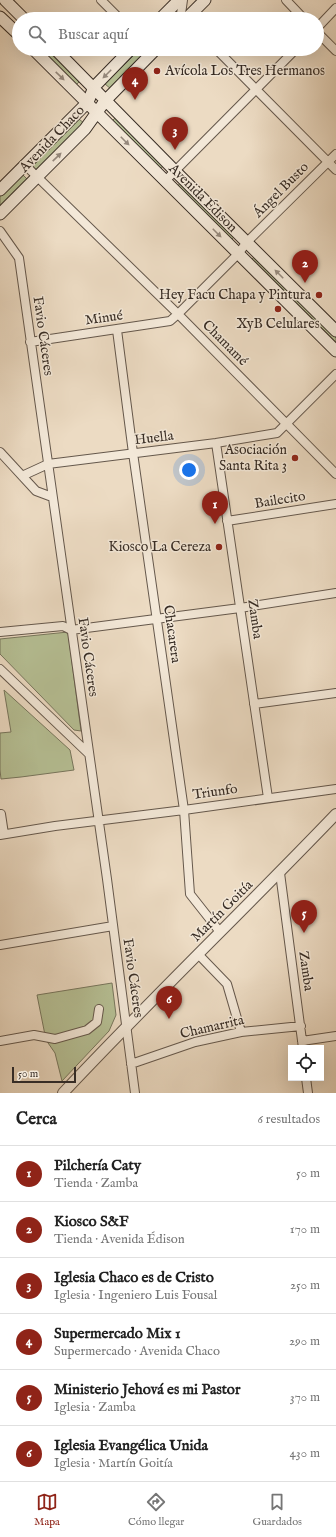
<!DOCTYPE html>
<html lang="es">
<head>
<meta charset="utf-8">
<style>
  :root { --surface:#fff; --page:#f2f2f2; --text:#222; --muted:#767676; --line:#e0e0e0; --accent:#8f2418 }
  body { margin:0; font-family:"IM FELL English",serif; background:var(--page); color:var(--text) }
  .controls { position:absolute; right:12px; bottom:12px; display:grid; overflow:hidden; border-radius:0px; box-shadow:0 4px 16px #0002 }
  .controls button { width:36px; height:36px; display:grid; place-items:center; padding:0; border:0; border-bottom:1px solid var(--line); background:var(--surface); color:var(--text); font:20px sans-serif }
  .scale { position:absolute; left:12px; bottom:10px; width:64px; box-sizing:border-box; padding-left:4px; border:2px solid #382d25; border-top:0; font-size:11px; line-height:14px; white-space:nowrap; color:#382d25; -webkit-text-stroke:3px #f3e8d8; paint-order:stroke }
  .you { position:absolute; left:189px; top:470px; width:14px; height:14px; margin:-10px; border:3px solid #fff; border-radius:50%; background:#1a73e8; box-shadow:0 0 0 6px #1a73e833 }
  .badge { display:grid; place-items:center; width:26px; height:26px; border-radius:50%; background:var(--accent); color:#fff; font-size:13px; font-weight:700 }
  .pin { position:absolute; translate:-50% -33px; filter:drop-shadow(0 1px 2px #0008) }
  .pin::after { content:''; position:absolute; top:21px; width:14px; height:12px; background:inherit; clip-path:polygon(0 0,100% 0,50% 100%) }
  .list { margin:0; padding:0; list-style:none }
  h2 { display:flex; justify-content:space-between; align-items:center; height:52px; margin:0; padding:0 16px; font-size:17px }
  h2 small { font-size:13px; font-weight:400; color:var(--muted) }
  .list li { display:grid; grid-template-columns:26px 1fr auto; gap:12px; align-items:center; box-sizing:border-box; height:56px; padding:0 16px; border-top:1px solid var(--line) }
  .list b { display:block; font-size:15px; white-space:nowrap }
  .list p { margin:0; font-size:13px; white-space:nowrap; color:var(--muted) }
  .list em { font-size:13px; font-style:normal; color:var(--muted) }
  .icon { flex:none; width:22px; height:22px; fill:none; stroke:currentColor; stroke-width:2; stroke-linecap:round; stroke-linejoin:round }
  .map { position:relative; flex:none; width:336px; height:1093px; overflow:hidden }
  .search { position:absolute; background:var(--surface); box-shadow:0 4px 16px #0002; left:12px; right:12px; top:12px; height:44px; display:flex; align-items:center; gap:10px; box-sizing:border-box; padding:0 14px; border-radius:22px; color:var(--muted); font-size:15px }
  .sheet { height:388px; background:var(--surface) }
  nav { display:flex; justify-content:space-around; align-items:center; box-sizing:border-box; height:56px; border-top:1px solid var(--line); background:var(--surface); font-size:11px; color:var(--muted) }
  nav a { display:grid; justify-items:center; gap:2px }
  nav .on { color:var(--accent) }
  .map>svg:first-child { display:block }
</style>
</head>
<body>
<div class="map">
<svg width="336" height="1093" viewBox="0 0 336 1093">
  <rect width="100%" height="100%" fill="#ecdbc3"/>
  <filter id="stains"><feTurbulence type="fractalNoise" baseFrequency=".005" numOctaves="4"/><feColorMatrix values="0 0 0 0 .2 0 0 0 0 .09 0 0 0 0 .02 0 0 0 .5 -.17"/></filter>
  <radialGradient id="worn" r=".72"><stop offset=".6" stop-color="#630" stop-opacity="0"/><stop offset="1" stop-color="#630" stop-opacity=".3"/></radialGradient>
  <path fill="#b6c095" stroke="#77765d" d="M40 49H50L81 80 76 85Z
    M140 49H151L111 89 105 84Z
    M115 118 163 166 160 170 112 121Z
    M79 119 85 124 38 171 32 165Z
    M22 174 28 180 0 208V196Z
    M180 183 234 237 231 240 177 187Z
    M254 257 336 338V345L250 261Z
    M68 632 81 731 74 730 0 654V639Z
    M4 690 70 750 74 770 21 777 1 779 0 770V733L11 732Z
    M112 983 116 1015 109 1031 62 1081 55 1053 46 1040 37 995Z"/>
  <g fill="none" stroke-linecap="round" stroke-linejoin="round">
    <defs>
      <path id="minor" d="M101 0 120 19
        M183 0 181 14 185 19
        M286 0 304 19
        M317 28 336 8
        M317 32 336 51
        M216 49 336 170
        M24 164 178 314 336 474
        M165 181 296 49
        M0 231 19 258 107 879 135 1093
        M117 330 133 453 184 810 190 894 220 932
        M30 342 170 321 178 314 238 254 247 242 336 154
        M216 443 268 798
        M0 452 36 491 52 497
        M22 476 48 464 216 443 277 433 336 374
        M227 521 336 504
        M0 632 63 626 71 630 240 608 336 593
        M0 669 89 754
        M254 704 336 693
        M1 814 4 834
        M0 835 55 826 184 810 336 789
        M280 873 303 1048
        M0 945 113 926
        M198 954 227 984 241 1032
        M0 1041 34 1035 55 1039 87 1030 97 1022 99 1009
        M302 1041 336 1036
        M131 1064 195 1042 241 1032 301 1026
        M306 1078 308 1093"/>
      <path id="tertiary" d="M63 1093C152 998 246 908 336 814"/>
      <path id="secondary" d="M5 0 24 19
        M0 17 19 35
        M160 19 179 0
        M186 19 205 0
        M33 49 336 351
        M55 49 175 171 336 331
        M0 190 88 102 94 87 131 49
        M0 214 85 129 105 101 156 49"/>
    </defs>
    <use href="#minor" stroke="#65584c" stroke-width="10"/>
    <use href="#tertiary" stroke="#65584c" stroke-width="12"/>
    <use href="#secondary" stroke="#382d25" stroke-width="13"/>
    <use href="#minor" stroke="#f3e8d8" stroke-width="8"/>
    <use href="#tertiary" stroke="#f3e8d8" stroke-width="10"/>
    <use href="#secondary" stroke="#f3e8d8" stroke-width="11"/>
  </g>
  <defs><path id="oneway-solid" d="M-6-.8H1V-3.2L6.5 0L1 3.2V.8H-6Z"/></defs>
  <g fill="#968a7e">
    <use href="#oneway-solid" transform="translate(107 74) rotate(135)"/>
    <use href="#oneway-solid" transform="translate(60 76) rotate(44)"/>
    <use href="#oneway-solid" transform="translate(125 141) rotate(45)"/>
    <use href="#oneway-solid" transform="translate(57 157) rotate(-44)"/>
    <use href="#oneway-solid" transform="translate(217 233) rotate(45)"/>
    <use href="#oneway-solid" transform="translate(279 274) rotate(-135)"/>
  </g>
  <g fill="#8f2418" stroke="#f3e8d8" stroke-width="1.5">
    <circle cx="157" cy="71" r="4"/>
    <circle cx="319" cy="295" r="4"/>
    <circle cx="278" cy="309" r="4"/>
    <circle cx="295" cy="458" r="4"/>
    <circle cx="219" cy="547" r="4"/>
  </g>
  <g text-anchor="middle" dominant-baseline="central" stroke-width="3" stroke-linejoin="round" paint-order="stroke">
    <g font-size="14" fill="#382d25" stroke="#f3e8d8" text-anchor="end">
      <text x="165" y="71" text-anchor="start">Avícola Los Tres Hermanos</text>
      <text x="311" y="295">Hey Facu Chapa y Pintura</text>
      <text x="278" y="324" text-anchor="middle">XyB Celulares</text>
      <text x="287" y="450">Asociación<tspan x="287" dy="16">Santa Rita 3</tspan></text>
      <text x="211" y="547">Kiosco La Cereza</text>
    </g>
    <g font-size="14" fill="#382d25" stroke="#f3e8d8">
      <text transform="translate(52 139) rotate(-46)">Avenida Chaco</text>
      <text transform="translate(281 190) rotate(-45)">Ángel Busto</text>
      <text transform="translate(203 198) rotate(45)">Avenida Édison</text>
      <text transform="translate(104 318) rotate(-8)">Minué</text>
      <text transform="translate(43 336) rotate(82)">Favio Cáceres</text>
      <text transform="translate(225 343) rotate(45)">Chamamé</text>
      <text transform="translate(154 438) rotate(-7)">Huella</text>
      <text transform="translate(280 500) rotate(-9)">Bailecito</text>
      <text transform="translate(255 619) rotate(82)">Zamba</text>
      <text transform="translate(172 634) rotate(82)">Chacarera</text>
      <text transform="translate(88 657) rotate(82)">Favio Cáceres</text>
      <text transform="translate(215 792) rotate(-8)">Triunfo</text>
      <text transform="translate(222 911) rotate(-45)">Martín Goitía</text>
      <text transform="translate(306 971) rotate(82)">Zamba</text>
      <text transform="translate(133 978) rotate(82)">Favio Cáceres</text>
      <text transform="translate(212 1027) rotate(-13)">Chamarrita</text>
    </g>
  </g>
  <rect width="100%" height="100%" filter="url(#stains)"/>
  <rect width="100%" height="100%" fill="url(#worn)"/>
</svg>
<div class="controls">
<button><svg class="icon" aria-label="locate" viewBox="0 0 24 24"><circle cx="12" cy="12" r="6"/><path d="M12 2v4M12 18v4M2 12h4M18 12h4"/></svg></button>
</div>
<div class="scale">50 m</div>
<div class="you"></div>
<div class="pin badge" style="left:215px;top:524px">1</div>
<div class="pin badge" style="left:305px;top:283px">2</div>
<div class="pin badge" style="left:175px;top:150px">3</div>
<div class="pin badge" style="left:135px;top:100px">4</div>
<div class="pin badge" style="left:304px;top:933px">5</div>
<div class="pin badge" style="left:169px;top:1019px">6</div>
<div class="search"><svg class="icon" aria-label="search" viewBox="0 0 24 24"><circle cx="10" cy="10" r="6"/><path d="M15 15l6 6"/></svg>Buscar aquí</div>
</div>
<section class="sheet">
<h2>Cerca<small>6 resultados</small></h2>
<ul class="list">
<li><span class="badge">1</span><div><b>Pilchería Caty</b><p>Tienda · Zamba</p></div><em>50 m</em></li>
<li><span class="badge">2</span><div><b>Kiosco S&amp;F</b><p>Tienda · Avenida Édison</p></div><em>170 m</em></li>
<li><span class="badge">3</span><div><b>Iglesia Chaco es de Cristo</b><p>Iglesia · Ingeniero Luis Fousal</p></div><em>250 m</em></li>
<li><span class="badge">4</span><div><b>Supermercado Mix 1</b><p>Supermercado · Avenida Chaco</p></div><em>290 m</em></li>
<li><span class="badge">5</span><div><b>Ministerio Jehová es mi Pastor</b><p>Iglesia · Zamba</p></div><em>370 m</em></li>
<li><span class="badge">6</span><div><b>Iglesia Evangélica Unida</b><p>Iglesia · Martín Goitía</p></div><em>430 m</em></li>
</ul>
</section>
<nav>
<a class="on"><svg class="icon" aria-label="map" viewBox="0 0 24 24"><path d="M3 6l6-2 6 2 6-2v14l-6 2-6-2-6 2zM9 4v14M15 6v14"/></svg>Mapa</a>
<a><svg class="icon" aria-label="directions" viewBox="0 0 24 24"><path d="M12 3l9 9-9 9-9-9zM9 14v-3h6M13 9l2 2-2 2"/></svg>Cómo llegar</a>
<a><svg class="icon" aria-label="saved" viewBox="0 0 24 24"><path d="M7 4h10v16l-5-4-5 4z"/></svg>Guardados</a>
</nav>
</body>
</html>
